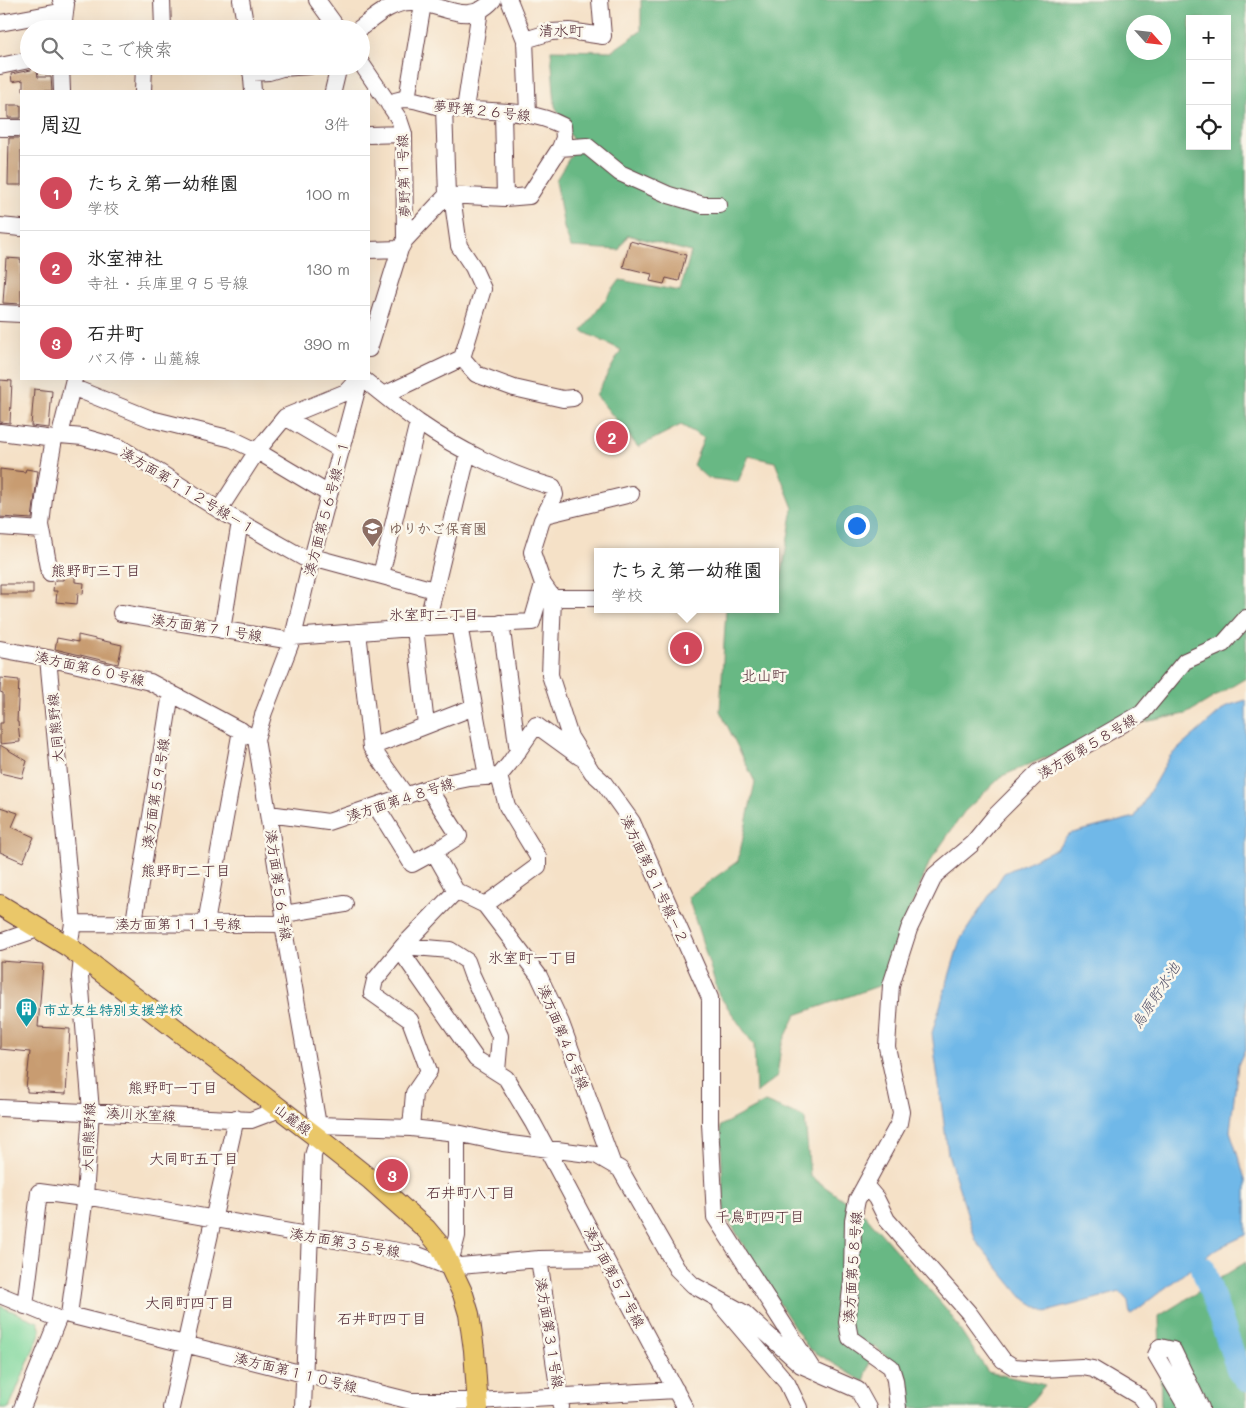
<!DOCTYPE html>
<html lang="ja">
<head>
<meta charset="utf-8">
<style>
  :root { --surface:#fff; --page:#f2f2f2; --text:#222; --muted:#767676; --line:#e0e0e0; --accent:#d1495b }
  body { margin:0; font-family:Mali,"Klee One",sans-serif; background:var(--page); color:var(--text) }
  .controls { position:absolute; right:15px; top:15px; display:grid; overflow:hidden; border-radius:0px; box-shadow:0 5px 20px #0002 }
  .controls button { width:45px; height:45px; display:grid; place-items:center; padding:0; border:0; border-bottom:1px solid var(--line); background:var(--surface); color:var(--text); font:25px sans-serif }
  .compass { position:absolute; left:1126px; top:15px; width:45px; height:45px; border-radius:50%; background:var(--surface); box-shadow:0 5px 20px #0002; rotate:117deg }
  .you { position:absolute; left:856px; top:525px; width:18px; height:18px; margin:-12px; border:4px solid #fff; border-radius:50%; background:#1a73e8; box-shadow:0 0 0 8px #1a73e833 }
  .badge { display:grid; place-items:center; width:32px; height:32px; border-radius:50%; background:var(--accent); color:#fff; font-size:16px; font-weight:700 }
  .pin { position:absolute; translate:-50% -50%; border:2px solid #fff; box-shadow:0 1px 5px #0006 }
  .popup { position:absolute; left:594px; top:548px; width:185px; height:65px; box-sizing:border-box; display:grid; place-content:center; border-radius:0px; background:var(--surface); filter:drop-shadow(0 1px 4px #0005); font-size:16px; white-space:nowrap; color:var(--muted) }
  .popup b { font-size:19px; color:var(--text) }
  .popup::after { content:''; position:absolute; left:50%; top:100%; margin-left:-10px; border:10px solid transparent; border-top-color:var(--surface) }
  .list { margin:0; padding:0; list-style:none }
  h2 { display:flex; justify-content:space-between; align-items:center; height:65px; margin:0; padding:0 20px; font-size:21px }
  h2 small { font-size:16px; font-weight:400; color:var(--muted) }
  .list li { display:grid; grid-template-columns:32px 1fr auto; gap:15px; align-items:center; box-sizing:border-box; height:75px; padding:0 20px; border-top:1px solid var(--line) }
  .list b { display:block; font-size:19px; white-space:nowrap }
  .list p { margin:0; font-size:16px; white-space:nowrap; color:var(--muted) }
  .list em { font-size:16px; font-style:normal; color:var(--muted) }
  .icon { flex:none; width:28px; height:28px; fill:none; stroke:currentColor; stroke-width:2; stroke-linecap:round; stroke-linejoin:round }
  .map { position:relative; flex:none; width:1246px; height:1408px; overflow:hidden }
  .search { position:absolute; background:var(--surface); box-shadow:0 5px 20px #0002; left:20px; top:20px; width:350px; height:55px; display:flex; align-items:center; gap:12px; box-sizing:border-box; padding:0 18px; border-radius:28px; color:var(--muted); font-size:19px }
  .panel { position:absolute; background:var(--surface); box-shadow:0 5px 20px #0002; left:20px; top:90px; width:350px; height:290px; border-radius:0px }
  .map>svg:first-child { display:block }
</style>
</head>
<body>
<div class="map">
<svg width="1246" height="1408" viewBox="0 0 1246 1408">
  <rect width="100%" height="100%" fill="#fbf7ec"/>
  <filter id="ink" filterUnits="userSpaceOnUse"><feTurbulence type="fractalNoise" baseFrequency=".02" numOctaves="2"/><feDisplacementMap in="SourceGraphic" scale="10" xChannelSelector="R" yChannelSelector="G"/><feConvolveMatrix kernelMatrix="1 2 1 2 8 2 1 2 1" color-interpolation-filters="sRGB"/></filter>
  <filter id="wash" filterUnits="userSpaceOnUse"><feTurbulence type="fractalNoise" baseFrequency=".0096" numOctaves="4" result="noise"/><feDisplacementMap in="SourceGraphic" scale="20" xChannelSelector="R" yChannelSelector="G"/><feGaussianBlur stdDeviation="1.12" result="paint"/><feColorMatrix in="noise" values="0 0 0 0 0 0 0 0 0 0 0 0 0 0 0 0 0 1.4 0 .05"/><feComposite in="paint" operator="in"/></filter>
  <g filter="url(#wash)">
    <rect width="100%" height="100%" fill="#f5e1c7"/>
    <path fill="#7fd79c" stroke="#647b64" d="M0 1306 38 1322 41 1331 9 1408H0Z"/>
    <path fill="#67b884" stroke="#586c58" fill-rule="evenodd" d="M641 0H1246V678L1186 714 1118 727 1002 776 964 812 930 861 881 985 796 1015 781 1046 777 1077 756 1093 754 1045 719 995 688 897 738 861 755 782 720 711 726 609H775V602H777L793 508 775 462 749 456 738 482 707 478 693 465 704 438 681 425 638 447 596 395 621 350 582 331 620 280 680 291 691 252 628 235 619 250 571 247 564 228 556 180 576 147 555 106 551 50 612 51 641 31ZM1190 19H1227V146H1190ZM1134 22H1164V52H1134Z
      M765 1102 805 1118 810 1176 866 1216 948 1311 988 1372 1045 1385 1026 1408H908L900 1369 874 1346 864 1382 808 1348 751 1259 724 1211 720 1126Z
      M1246 1262V1408H1161L1159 1316Z"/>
    <path fill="#70b8e8" stroke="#5d6c8a" d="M1246 700V1047L1238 1065 1230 1131 1246 1182V1235L1216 1249 1130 1315 1128 1301 1120 1292 1046 1312 1022 1297 976 1241 948 1154 932 1033 960 940 1004 873 1056 849 1069 834 1135 817 1170 756 1227 706Z"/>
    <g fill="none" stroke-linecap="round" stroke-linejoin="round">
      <path stroke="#70b8e8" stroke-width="24" d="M1203 1268 1238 1369 1246 1380"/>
    </g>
    <g id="blocks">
      <path fill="#c89c71" d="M36 67 38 77H51L52 91H23V80L12 82 11 74 31 70Z
        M8 105H21V118H8Z
        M9 138H21V185H8Z
        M630 241 686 255 679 281 666 278 664 284 650 281 652 274 623 267Z
        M6 258 21 259V304L3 303Z
        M0 380 12 381 10 423 0 422Z
        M34 389 52 391 49 428 31 426Z
        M0 469 25 472 26 469 38 471 32 519 0 517Z
        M64 575 75 576V582L84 583 83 594 78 593 77 604 56 602 57 591H53L54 582 57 580H63Z
        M0 584H33V594H0Z
        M78 635 122 645 118 664 55 649 57 638 78 642Z
        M1 678 19 680 17 722H18L20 742 0 744V723H3V693L0 692Z
        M0 745 27 761 22 778 0 773Z
        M0 807 18 813 12 827 34 837 23 862 0 852Z
        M0 961 43 964 38 1027 70 1029 66 1094 27 1092V1089H26L30 1052 0 1049Z"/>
    </g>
  </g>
  <g filter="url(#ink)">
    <use href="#blocks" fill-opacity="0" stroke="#643c42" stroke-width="1"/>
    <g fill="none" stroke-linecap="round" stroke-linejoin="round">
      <defs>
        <path id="minor" d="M61 0 66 4 63 29
          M162 0 163 29
          M241 0 246 29
          M317 0 338 29
          M509 0 525 40 528 114
          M0 23 65 11
          M359 29C375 17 392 1 413 2 442 3 468 28 493 0
          M525 40 551 32 569 31 603 36 600 0
          M361 63 399 119 404 134 405 240
          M0 66 29 60
          M61 66 62 91
          M251 66 253 91
          M251 73 269 72 282 68 310 66
          M143 91 144 66
          M333 91 339 66
          M407 99 423 4
          M444 108 447 195
          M465 109 480 10
          M503 112 505 198
          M0 128H21
          M369 135 404 134
          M560 148 587 146 620 173 669 195 703 205H719
          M452 196 459 246 473 267 483 289 462 358
          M0 226 21 228
          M369 250 400 249
          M0 313 21 314
          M369 349 400 249 405 240 447 195 505 198 529 196 560 148 564 138 563 126C527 107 484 113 445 108 432 106 420 100 407 99 400 99 394 100 389 105
          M462 358 476 374 514 388 563 399 573 398
          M363 379C381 393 399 408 418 422 457 449 507 474 553 487L555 495 542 520 532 552 543 584 553 598 550 675 570 737 592 772 604 783 632 822 710 998V1123L715 1217 813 1370
          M72 387 151 419 232 439 257 451 329 494
          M384 395 462 358
          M285 417 341 450
          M0 432 54 439
          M60 435 83 437 121 448 219 510 311 562 320 559 434 590
          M60 435 74 379
          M219 510 257 451 285 417 346 392 358 379
          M545 515 631 494
          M0 527 42 530
          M50 573 41 525 45 490 54 439
          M381 575 418 422
          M553 598H597
          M121 613 286 640 293 637 426 627 532 622 543 584
          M501 623 518 752
          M459 625 487 776
          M426 627 468 452
          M415 628 426 725
          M222 630 240 522
          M358 632 371 747 406 796
          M0 649 48 658 150 682 256 739
          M48 658 73 923 69 947
          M371 747 474 707
          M428 788 459 836 434 852 456 891 485 905 539 976 561 1023 613 1165
          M376 806 412 864 434 852
          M269 814 328 822 440 784 470 778 499 776 509 764 536 725 580 757
          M485 905 538 866V857L507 806 499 776
          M284 914 345 904
          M134 922 171 693
          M73 923 283 924
          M206 923 241 730
          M0 942 38 929
          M403 946 450 950 467 961 472 975 500 1036 497 1071
          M400 950 476 1059 506 1078 533 1123 685 1408
          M0 1108 251 1120 280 1109
          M318 1125 411 1128 457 1133 503 1143 596 1155 620 1169 677 1269 693 1285 744 1313 801 1365 858 1390 868 1408
          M411 1128 414 1093 429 1071 410 1020 372 993 375 980 403 946 456 891
          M865 1185 876 1198 887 1220 969 1313 1003 1360 1014 1367 1042 1369 1082 1367 1093 1369 1140 1397 1148 1408
          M539 1259 561 1407
          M449 1267 457 1236V1133
          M0 1295 58 1319 22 1408
          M721 1305 787 1383 799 1408
          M25 1306 39 1192 76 1197 85 1196 415 1254 449 1267 539 1259 605 1258
          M69 1315 411 1401H477L676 1390
          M69 1315 85 1196 91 1111 80 977 82 958
          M171 1408 236 1118
          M303 1408 313 1156 318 1138V1125L283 924 284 914 256 739 264 712 293 637 311 562 360 379
          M898 1408 895 1380 891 1367 850 1338 847 1322 852 1281 853 1220 857 1200 899 1123 901 1112 887 1047 891 985 909 929 935 875 972 844 995 816 1039 772 1142 713 1185 661 1223 644 1246 618
          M1187 1408 1156 1355 1160 1347 1173 1350 1201 1408"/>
        <path id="major" d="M0 905 69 947 113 981 318 1138 371 1180 426 1229 441 1247 463 1294 469 1314 474 1350 478 1408"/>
      </defs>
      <use href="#minor" stroke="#643c42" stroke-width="18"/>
      <use href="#major" stroke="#643c42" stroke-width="22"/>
      <use href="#minor" stroke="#fff" stroke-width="16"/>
      <use href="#major" stroke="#eac769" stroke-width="20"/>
    </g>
  </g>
  <defs>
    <symbol id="school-pin" viewBox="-11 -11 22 30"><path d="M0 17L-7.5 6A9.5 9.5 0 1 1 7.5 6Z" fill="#8d6e63" stroke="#fbf7ec"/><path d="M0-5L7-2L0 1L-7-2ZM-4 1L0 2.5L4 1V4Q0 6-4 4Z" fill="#fff"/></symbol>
    <symbol id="building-pin" viewBox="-11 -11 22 30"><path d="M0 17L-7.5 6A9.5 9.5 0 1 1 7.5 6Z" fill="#0f9aa8" stroke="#fbf7ec"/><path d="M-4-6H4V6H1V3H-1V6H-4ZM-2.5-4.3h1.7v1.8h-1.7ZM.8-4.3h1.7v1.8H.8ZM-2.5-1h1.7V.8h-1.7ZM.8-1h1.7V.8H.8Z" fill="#fff"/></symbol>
  </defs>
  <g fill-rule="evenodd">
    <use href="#school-pin" x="360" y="516" width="25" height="34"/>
    <use href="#building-pin" x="14" y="996" width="25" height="34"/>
  </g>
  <g text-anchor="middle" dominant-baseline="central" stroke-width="5" stroke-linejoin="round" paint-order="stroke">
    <g font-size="14" fill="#4a1f2b" stroke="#fbf7ec">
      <text transform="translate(482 110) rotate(6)">夢野第２６号線</text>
      <text transform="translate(403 176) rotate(-92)">夢野第１号線</text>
      <text transform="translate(188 490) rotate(31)">湊方面第１１２号線－１</text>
      <text transform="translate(326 508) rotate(-75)">湊方面第５６号線－１</text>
      <text transform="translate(207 627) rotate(9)">湊方面第７１号線</text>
      <text transform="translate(90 668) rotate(13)">湊方面第６０号線</text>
      <text transform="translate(55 728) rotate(-95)">大同熊野線</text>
      <text transform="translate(1087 746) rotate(-31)">湊方面第５８号線</text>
      <text transform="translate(155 793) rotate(-81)">湊方面第５９号線</text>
      <text transform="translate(400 799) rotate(-18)">湊方面第４８号線</text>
      <text transform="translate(655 879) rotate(65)">湊方面第８１号線－２</text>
      <text transform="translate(279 885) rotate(82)">湊方面第５６号線</text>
      <text x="178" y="923">湊方面第１１１号線</text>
      <text transform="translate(564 1037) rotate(68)">湊方面第４６号線</text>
      <text transform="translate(141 1114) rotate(3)">湊川氷室線</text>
      <text transform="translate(293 1119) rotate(37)">山麓線</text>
      <text transform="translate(88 1137) rotate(-88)">大同熊野線</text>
      <text transform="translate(345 1242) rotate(10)">湊方面第３５号線</text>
      <text transform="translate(852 1267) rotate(-86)">湊方面第５８号線</text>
      <text transform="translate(615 1277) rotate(62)">湊方面第５７号線</text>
      <text transform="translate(550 1333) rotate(81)">湊方面第３１号線</text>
      <text transform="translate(296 1372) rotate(14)">湊方面第１１０号線</text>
    </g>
    <g font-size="14" font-weight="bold" fill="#785e54" stroke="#fbf7ec" text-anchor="start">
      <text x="389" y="528">ゆりかご保育園</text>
    </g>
    <g font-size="14" font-weight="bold" fill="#0d838f" stroke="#fbf7ec" text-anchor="start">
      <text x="43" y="1009">市立友生特別支援学校</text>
    </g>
    <g font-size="15" fill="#4a1f2b" stroke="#fbf7ec">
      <text x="561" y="30">清水町</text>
      <text x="96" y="570">熊野町三丁目</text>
      <text x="434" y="614">氷室町二丁目</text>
      <text x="764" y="675">北山町</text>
      <text x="186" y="870">熊野町二丁目</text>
      <text x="533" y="957">氷室町一丁目</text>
      <text x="173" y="1087">熊野町一丁目</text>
      <text x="194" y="1158">大同町五丁目</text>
      <text x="471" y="1192">石井町八丁目</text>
      <text x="760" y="1216">千鳥町四丁目</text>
      <text x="190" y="1302">大同町四丁目</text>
      <text x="382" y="1318">石井町四丁目</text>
    </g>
    <g font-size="15" font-style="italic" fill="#57556d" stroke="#fbf7ec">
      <text transform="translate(1155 995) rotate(-57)">烏原貯水池</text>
    </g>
  </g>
</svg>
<div class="controls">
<button>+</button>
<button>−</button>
<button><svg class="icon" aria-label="locate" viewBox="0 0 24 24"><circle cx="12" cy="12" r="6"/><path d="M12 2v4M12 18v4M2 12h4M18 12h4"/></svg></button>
</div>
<svg class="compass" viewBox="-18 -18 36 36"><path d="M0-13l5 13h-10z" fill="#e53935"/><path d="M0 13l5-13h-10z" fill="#767676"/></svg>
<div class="you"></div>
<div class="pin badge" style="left:686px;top:648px">1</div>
<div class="popup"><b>たちえ第一幼稚園</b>学校</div>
<div class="pin badge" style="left:612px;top:437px">2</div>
<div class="pin badge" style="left:392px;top:1175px">3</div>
<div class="search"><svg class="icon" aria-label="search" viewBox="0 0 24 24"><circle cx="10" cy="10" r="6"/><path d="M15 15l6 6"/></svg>ここで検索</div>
<section class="panel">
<h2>周辺<small>3件</small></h2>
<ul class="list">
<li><span class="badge">1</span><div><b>たちえ第一幼稚園</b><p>学校</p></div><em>100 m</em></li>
<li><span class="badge">2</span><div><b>氷室神社</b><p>寺社 · 兵庫里９５号線</p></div><em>130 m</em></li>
<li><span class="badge">3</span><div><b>石井町</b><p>バス停 · 山麓線</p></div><em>390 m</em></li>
</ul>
</section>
</div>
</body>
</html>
